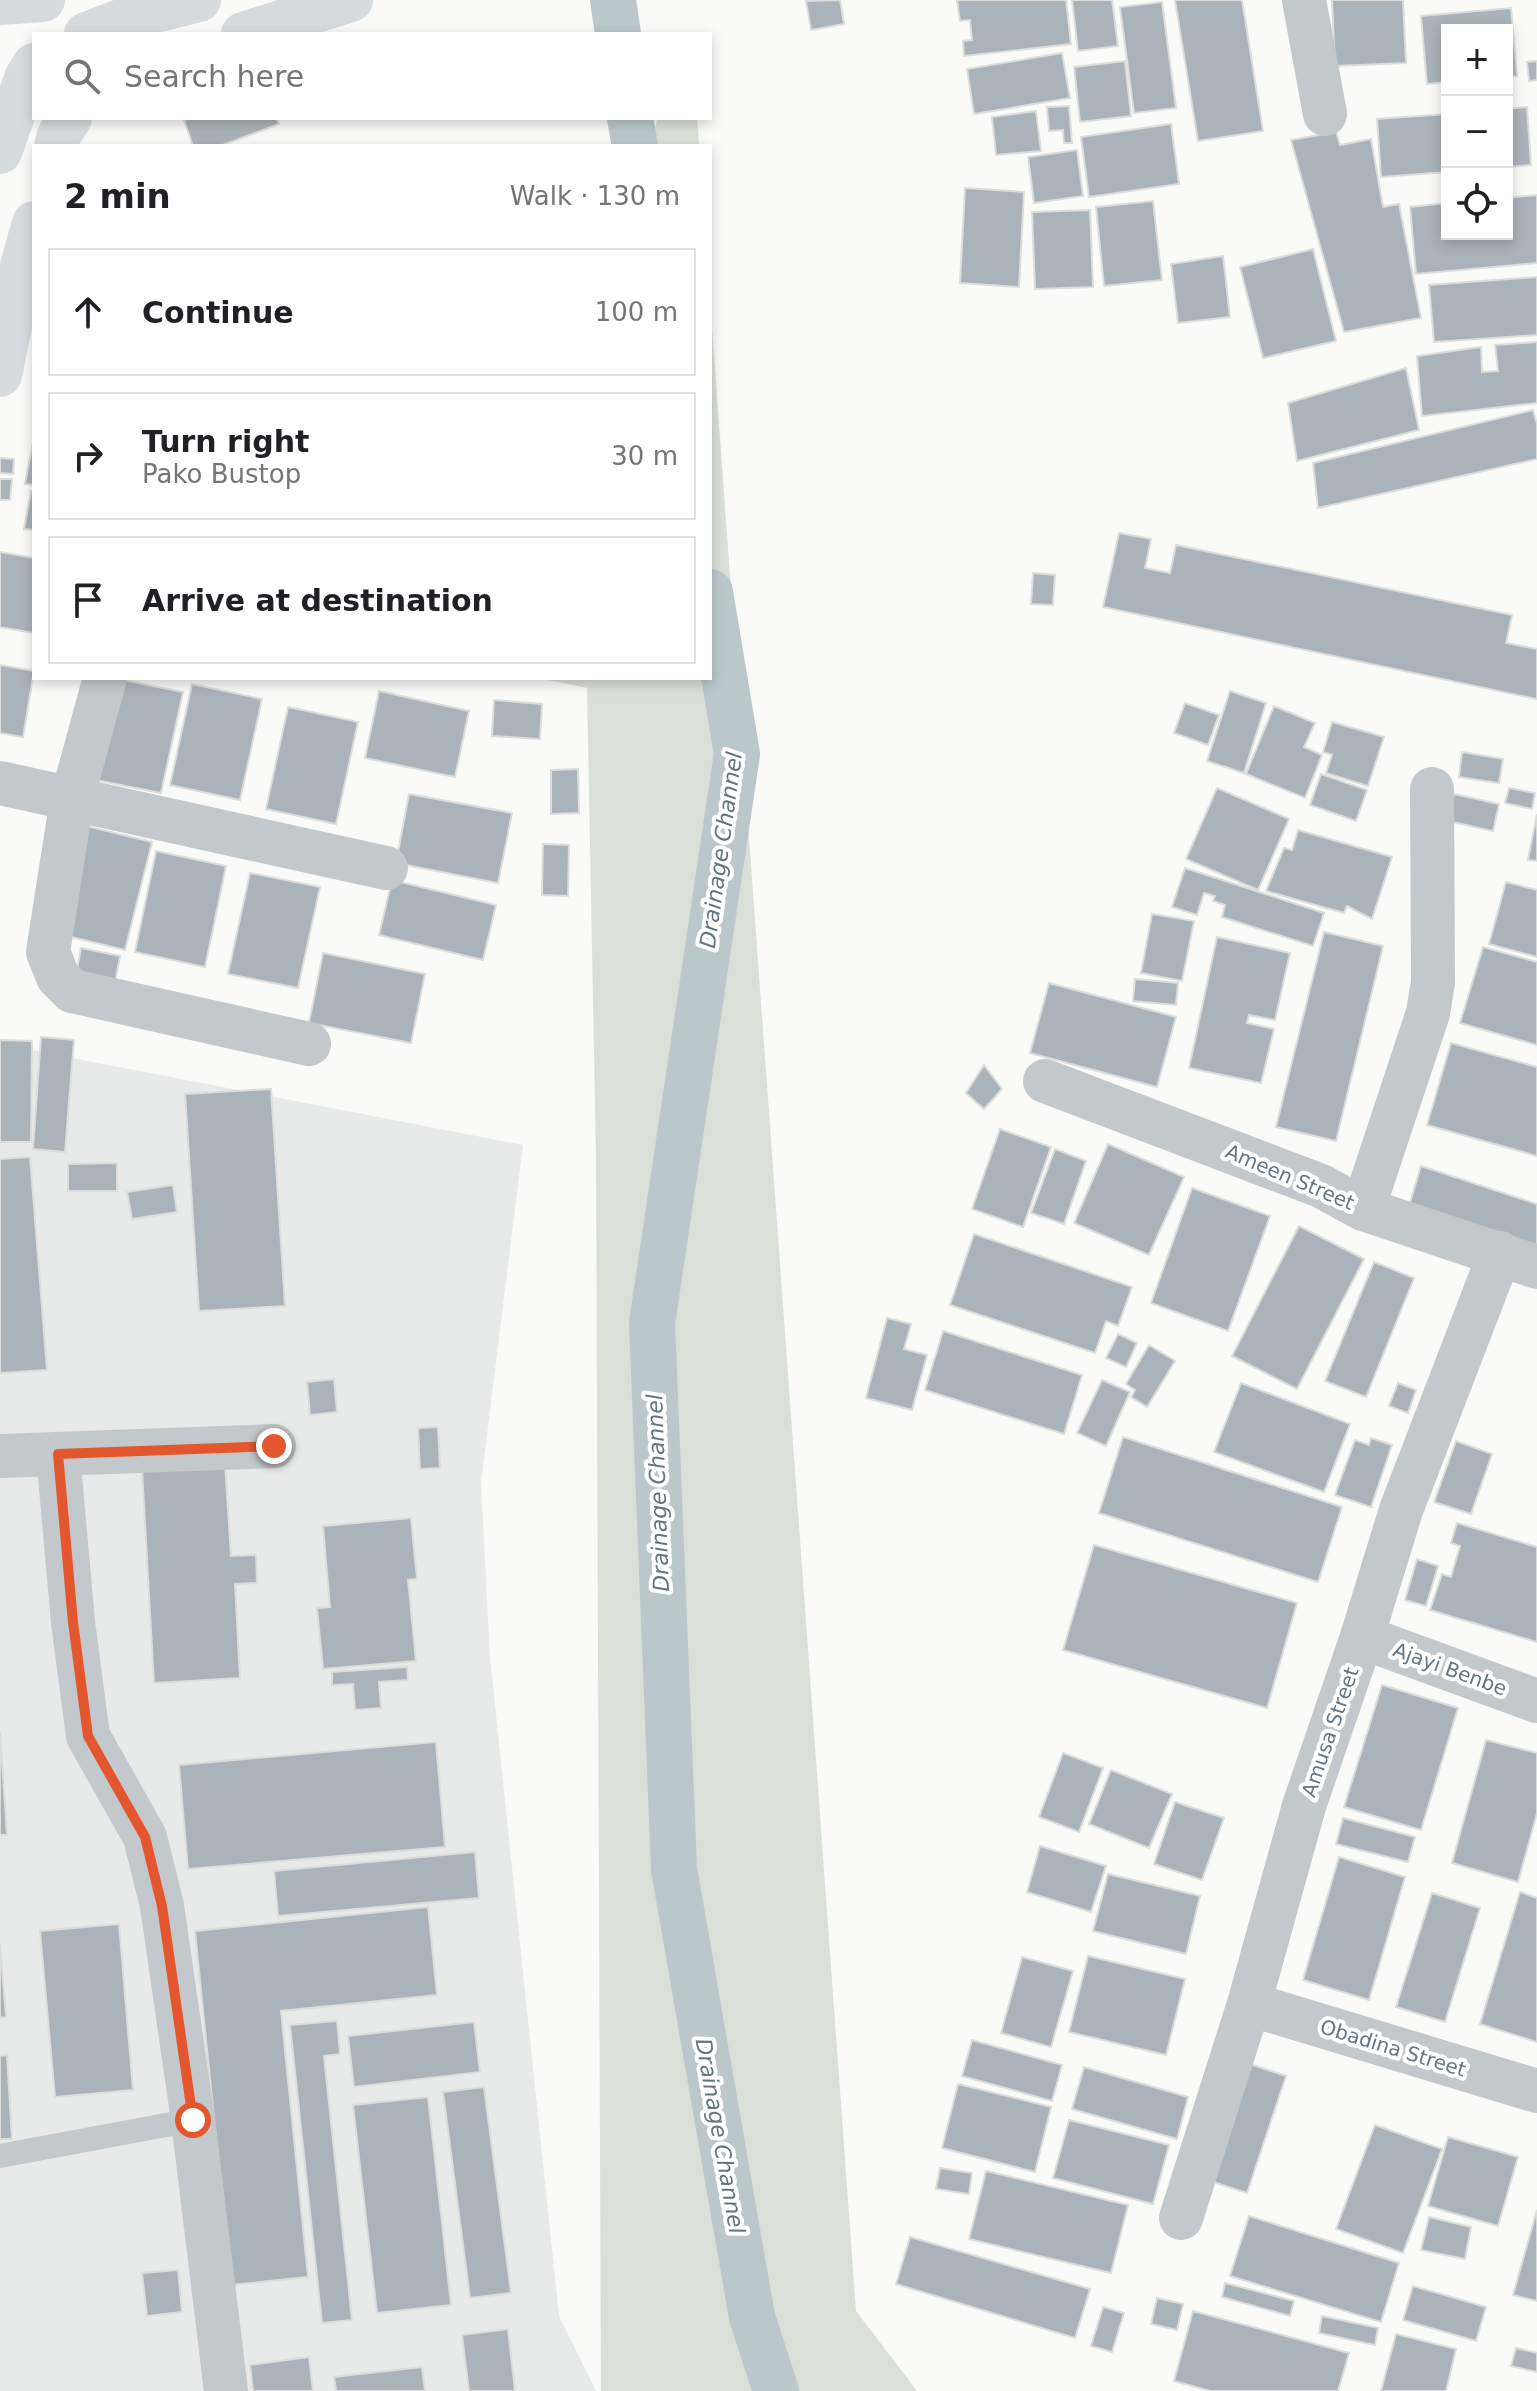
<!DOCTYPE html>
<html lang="en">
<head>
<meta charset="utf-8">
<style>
  :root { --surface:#fff; --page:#f2f2f2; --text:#202124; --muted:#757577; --line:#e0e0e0 }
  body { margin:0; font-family:"DejaVu Sans",sans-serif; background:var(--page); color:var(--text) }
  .controls { position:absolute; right:24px; top:24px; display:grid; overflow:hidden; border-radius:0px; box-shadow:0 4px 12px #0003 }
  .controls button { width:72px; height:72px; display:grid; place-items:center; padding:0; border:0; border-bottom:2px solid var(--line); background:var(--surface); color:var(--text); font:40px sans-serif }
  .stop { position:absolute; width:24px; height:24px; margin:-18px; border:6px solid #e4572e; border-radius:50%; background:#fff }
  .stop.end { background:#e4572e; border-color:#fff; box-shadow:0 2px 8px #0008 }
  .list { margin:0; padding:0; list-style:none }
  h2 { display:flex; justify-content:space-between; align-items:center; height:104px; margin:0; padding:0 32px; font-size:34px }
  h2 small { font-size:26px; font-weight:400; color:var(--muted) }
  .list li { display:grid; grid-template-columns:52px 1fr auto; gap:24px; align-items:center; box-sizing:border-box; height:128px; margin:0 16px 16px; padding:0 16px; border:2px solid var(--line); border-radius:0px }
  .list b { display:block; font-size:30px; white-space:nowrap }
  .list p { margin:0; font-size:26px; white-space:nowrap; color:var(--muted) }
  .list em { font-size:26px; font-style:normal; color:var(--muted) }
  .icon { flex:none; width:44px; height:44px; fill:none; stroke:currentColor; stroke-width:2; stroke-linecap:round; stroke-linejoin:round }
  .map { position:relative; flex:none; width:1537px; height:2391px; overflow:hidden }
  .search { position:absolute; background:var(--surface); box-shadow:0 4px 12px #0003; left:32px; top:32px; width:680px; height:88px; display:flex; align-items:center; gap:20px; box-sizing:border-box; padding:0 28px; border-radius:0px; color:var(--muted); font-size:30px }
  .panel { position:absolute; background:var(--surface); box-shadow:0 4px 12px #0003; left:32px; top:144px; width:680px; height:536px; border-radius:0px }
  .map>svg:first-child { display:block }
</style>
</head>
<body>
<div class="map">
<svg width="1537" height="2391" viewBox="0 0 1537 2391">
  <rect width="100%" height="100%" fill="#fafaf8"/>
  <path fill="#e8e9e9" d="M0 1044 523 1145 481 1483 490 1657 559 2316 596 2391H0Z"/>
  <path fill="#dadfd7" d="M658 118H697L699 146H649Z
    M710 300 856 2311 917 2391H601L596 1156 587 688 538 678H710Z"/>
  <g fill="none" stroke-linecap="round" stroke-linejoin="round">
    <path stroke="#bbc7cb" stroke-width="46" d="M613 0 618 34
      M630 118 635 146
      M710 592 737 754 652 1323 674 1869 752 2317 776 2391"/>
  </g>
  <path fill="#aab3b9" stroke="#dcdcda" stroke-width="2" d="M840 0 844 24 811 30 806 1Z
    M957 0H1066L1071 44 964 56 963 41 972 40 970 20 960 21Z
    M1072 0H1112L1118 46 1078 51Z
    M1175 0H1242L1263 131 1198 141Z
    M1332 0H1403L1406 63 1335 66Z
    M1162 2 1176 108 1134 113 1120 7Z
    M1511 8 1517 76 1507 77V30H1447V82L1427 84 1421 16Z
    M1062 53 1070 98 974 114 967 69Z
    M1125 61 1131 116 1080 122 1074 67Z
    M1537 61V80L1529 81 1527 62Z
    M1069 106 1072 143H1064L1063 130 1049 131 1047 107Z
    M1527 107 1531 165 1507 167V109Z
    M1036 111 1041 151 996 155 992 117Z
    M1447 114V172L1381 177 1377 119Z
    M191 118H276L279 124 220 146H193L184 120Z
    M1171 124 1179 184 1089 197 1081 137Z
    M1336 132 1340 145 1371 139 1383 207 1399 204 1421 318 1344 332 1291 140Z
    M1077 150 1083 196 1034 203 1028 157Z
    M965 188 1024 192 1019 287 960 283Z
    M1537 195V263L1416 274 1410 207 1447 203V234H1507V198Z
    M1153 201 1162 280 1104 286 1096 207Z
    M1090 210 1093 287 1035 289 1032 212Z
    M1313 249 1336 341 1263 358 1240 267Z
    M1223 256 1230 317 1178 323 1171 264Z
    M1537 277V335L1434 342 1429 285Z
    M1537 342V403L1422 416 1417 356 1481 347 1482 372 1498 371 1495 345Z
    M1406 368 1419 430 1297 461 1288 403Z
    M1533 410 1537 424V459L1318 508 1313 463Z
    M34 437V485L25 484Z
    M0 458 14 459 13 474 0 473Z
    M0 479H12L10 500H0Z
    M31 491 34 492V530L24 529Z
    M1119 533 1151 539 1145 568 1170 573 1176 545 1512 615 1506 643 1537 649V699L1103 607Z
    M0 552 34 558V633L0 627Z
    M1033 573 1055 575 1053 605 1031 604Z
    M0 665 34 671 23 737 0 733Z
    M113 678 183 692 161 793 91 779Z
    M192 684 262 699 240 800 170 785Z
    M379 691 469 711 455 777 365 758Z
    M1230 691 1266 703 1244 773 1207 761Z
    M494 700 542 704 540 739 492 736Z
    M1185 703 1219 715 1208 745 1174 733Z
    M1274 706 1315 723 1304 747 1322 755 1305 798 1246 774Z
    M288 707 358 722 336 824 266 809Z
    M1332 722 1384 737 1368 786 1326 773 1332 755 1323 752Z
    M1462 752 1503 759 1499 783 1459 777Z
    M578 769 579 813 551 814V770Z
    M1321 774 1367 790 1356 821 1310 805Z
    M1217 788 1289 819 1258 890 1186 859Z
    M1509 788 1535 793 1532 809 1505 803Z
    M409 794 512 813 498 883 396 863Z
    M1454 794 1499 804 1493 831 1448 821Z
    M1537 814V861L1528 860Z
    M82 825 152 842 125 950 55 933Z
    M1298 830 1392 857 1372 919 1347 906 1344 913 1266 891 1284 848 1292 850Z
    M543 844 569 845 568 896 542 895Z
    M156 851 226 866 205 967 135 952Z
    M1185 868 1324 913 1313 946 1222 917 1225 905 1213 901 1215 896 1204 893 1197 915 1172 907Z
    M250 873 320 887 298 988 228 974Z
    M392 880 496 905 483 960 379 935Z
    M1506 882 1537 890V957L1489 944Z
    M1152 914 1194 921 1182 981 1141 973Z
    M1324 932 1383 946 1336 1141 1276 1127Z
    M1217 937 1290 953 1275 1020 1249 1015 1247 1023 1274 1029 1261 1083 1189 1068Z
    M1483 947 1537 962V1045L1460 1023Z
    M81 948 120 956 114 988 75 980Z
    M323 953 425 974 411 1043 309 1023Z
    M1135 979 1178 983 1176 1005 1133 1001Z
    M1049 983 1176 1017 1157 1087 1030 1053Z
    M41 1037 74 1040 65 1152 33 1149Z
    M0 1040 32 1041 31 1142H0Z
    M1451 1043 1537 1067V1156L1427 1125Z
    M984 1065 1002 1089 984 1109 966 1093Z
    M271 1089 285 1306 199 1311 185 1094Z
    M1000 1129 1051 1147 1023 1227 972 1209Z
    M1108 1144 1184 1177 1149 1255 1074 1223Z
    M1055 1149 1086 1161 1064 1224 1031 1213Z
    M30 1157 47 1370 0 1373V1159Z
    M117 1163V1191H68V1164Z
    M1421 1166 1537 1204V1248L1409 1206Z
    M173 1185 177 1212 132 1219 127 1192Z
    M1192 1188 1270 1216 1228 1331 1151 1303Z
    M1299 1226 1364 1259 1297 1389 1232 1356Z
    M974 1234 1132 1287 1118 1326 1106 1321 1095 1353 950 1305Z
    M1374 1262 1414 1278 1366 1397 1325 1381Z
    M887 1318 911 1324 904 1349 927 1355 912 1410 866 1398Z
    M943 1331 1082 1375 1064 1434 925 1390Z
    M1118 1334 1137 1343 1126 1367 1106 1358Z
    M1149 1345 1175 1361 1147 1407 1131 1397 1135 1390 1126 1384Z
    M334 1379 337 1412 310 1415 307 1382Z
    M1102 1380 1130 1392 1106 1446 1077 1433Z
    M1241 1383 1350 1424 1324 1492 1214 1452Z
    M1398 1383 1416 1390 1408 1413 1389 1406Z
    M438 1427 440 1468 420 1469 418 1428Z
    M1123 1437 1342 1507 1318 1582 1099 1513Z
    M1371 1438 1392 1445 1371 1507 1335 1495 1355 1440 1369 1445Z
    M1456 1441 1492 1454 1471 1514 1434 1502Z
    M225 1465 231 1556 256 1555 257 1583 235 1584 240 1678 154 1683 142 1469Z
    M411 1518 417 1579 408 1580 416 1661 323 1669 317 1608 330 1607 323 1526Z
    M1457 1523 1537 1547V1642L1430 1610 1442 1574 1451 1577 1460 1546 1451 1543Z
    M1094 1545 1297 1603 1267 1708 1063 1650Z
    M1417 1559 1438 1566 1426 1606 1405 1600Z
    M407 1667 408 1680 379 1682 381 1708 355 1710 353 1684 332 1685V1672Z
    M1382 1685 1458 1708 1421 1830 1344 1807Z
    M0 1732 7 1835H0Z
    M1486 1740 1537 1753V1813L1518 1882 1452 1863Z
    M436 1742 445 1847 188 1869 179 1765Z
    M1063 1753 1103 1768 1079 1832 1039 1817Z
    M1111 1770 1172 1794 1149 1848 1089 1824Z
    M1175 1802 1224 1818 1202 1880 1154 1864Z
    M1343 1818 1415 1837 1408 1862 1336 1844Z
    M1040 1846 1106 1866 1091 1912 1027 1892Z
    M475 1852 479 1898 278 1916 274 1871Z
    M1339 1857 1405 1877 1369 2000 1303 1980Z
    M1108 1874 1200 1896 1186 1954 1093 1931Z
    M1520 1892 1537 1898V2042L1480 2024Z
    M1432 1893 1480 1908 1445 2022 1396 2007Z
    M428 1907 437 1995 281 2011 308 2277 231 2285 195 1931Z
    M119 1924 133 2090 55 2097 40 1931Z
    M0 1944 6 2017 0 2018Z
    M1088 1956 1185 1979 1166 2055 1069 2032Z
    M1022 1957 1073 1971 1051 2047 1001 2033Z
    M337 2021 340 2054 324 2056 352 2320 322 2323 290 2025Z
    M474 2022 480 2072 354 2087 348 2036Z
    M972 2040 1062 2065 1052 2101 962 2076Z
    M7 2055 12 2139H0V2056Z
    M1238 2060 1286 2076 1247 2193 1198 2177Z
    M1084 2067 1188 2097 1177 2139 1072 2109Z
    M958 2084 1051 2107 1035 2172 942 2148Z
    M484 2087 511 2293 470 2298 443 2092Z
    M428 2097 451 2305 377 2313 353 2105Z
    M1069 2120 1169 2145 1153 2204 1053 2178Z
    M1375 2125 1442 2149 1403 2253 1336 2229Z
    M1448 2137 1518 2157 1498 2226 1428 2206Z
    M940 2168 972 2173 969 2194 936 2189Z
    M986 2171 1128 2205 1111 2273 969 2239Z
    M1537 2210V2301L1513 2295Z
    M1249 2216 1399 2263 1381 2322 1230 2276Z
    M1429 2217 1471 2227 1465 2259 1421 2250Z
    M910 2237 1090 2289 1075 2338 896 2284Z
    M178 2270 182 2312 147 2316 142 2273Z
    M1225 2283 1294 2301 1290 2316 1222 2297Z
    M1413 2286 1486 2307 1476 2341 1403 2320Z
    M1157 2298 1183 2304 1177 2330 1151 2324Z
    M1103 2307 1124 2313 1112 2352 1091 2346Z
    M1193 2311 1349 2353 1338 2391H1211L1174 2381Z
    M1322 2316 1378 2328 1375 2345 1319 2333Z
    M508 2329 515 2391H469L462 2335Z
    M1396 2334 1456 2349 1446 2391H1381Z
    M1516 2348 1537 2353V2372L1511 2366Z
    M309 2357 313 2391H253L250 2365Z
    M422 2367 425 2391H336L334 2377Z"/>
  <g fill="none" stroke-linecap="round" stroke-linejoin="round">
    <path stroke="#c3c8cc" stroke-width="24" d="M0 2156 193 2120"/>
    <path stroke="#c3c8cc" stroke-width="44" d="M1304 0 1325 114
      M105 678 72 799 48 952 58 977 72 991 309 1044
      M0 783 386 868
      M1045 1081 1321 1186 1363 1209 1537 1267
      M1363 1209 1428 1013 1433 982 1432 789
      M58 1454 73 1622 88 1736 145 1837 162 1906 193 2120 226 2391
      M0 1456 274 1446
      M1362 1637 1537 1701
      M1249 2004 1537 2091
      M1181 2218 1249 2004 1304 1806 1362 1637 1401 1510 1500 1253"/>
    <path stroke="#d6dbdf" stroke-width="44" d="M0 3 43 0
      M86 34 131 17 199 0
      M243 34 351 0
      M56 146 59 135 70 118
      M0 152 27 76 34 65
      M0 375 23 262 34 223"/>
  </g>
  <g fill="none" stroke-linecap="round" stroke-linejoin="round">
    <path stroke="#e4572e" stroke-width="10" d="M193 2120 162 1906 145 1837 88 1736 73 1622 58 1454 274 1446"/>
  </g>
  <g text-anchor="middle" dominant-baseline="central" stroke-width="8" stroke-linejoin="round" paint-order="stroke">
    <g font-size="20" fill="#657683" stroke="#fff">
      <text transform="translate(1290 1177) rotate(23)">Ameen Street</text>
      <text transform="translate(1450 1669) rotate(20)">Ajayi Benbe</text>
      <text transform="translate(1330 1732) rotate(-71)">Amusa Street</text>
      <text transform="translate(1393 2048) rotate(17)">Obadina Street</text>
    </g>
    <g font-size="22" font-style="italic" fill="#60757c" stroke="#fff">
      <text transform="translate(721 850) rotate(-82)">Drainage Channel</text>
      <text transform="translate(658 1493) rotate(-92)">Drainage Channel</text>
      <text transform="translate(720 2136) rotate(80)">Drainage Channel</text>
    </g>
  </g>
</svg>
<div class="controls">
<button>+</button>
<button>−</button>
<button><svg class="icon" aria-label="locate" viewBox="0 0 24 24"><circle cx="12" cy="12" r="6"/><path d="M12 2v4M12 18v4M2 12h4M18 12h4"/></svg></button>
</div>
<div class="stop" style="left:193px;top:2120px"></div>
<div class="stop end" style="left:274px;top:1446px"></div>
<div class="search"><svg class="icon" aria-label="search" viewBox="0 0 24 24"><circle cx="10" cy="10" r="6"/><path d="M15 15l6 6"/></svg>Search here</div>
<section class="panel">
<h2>2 min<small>Walk · 130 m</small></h2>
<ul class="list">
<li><svg class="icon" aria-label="ahead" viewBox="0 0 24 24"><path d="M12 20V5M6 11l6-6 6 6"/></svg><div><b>Continue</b></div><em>100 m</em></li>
<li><svg class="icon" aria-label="right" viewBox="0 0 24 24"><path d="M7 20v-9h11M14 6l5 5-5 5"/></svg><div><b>Turn right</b><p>Pako Bustop</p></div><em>30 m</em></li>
<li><svg class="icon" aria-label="arrive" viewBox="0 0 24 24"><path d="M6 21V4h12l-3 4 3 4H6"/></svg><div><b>Arrive at destination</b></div></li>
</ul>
</section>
</div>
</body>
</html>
